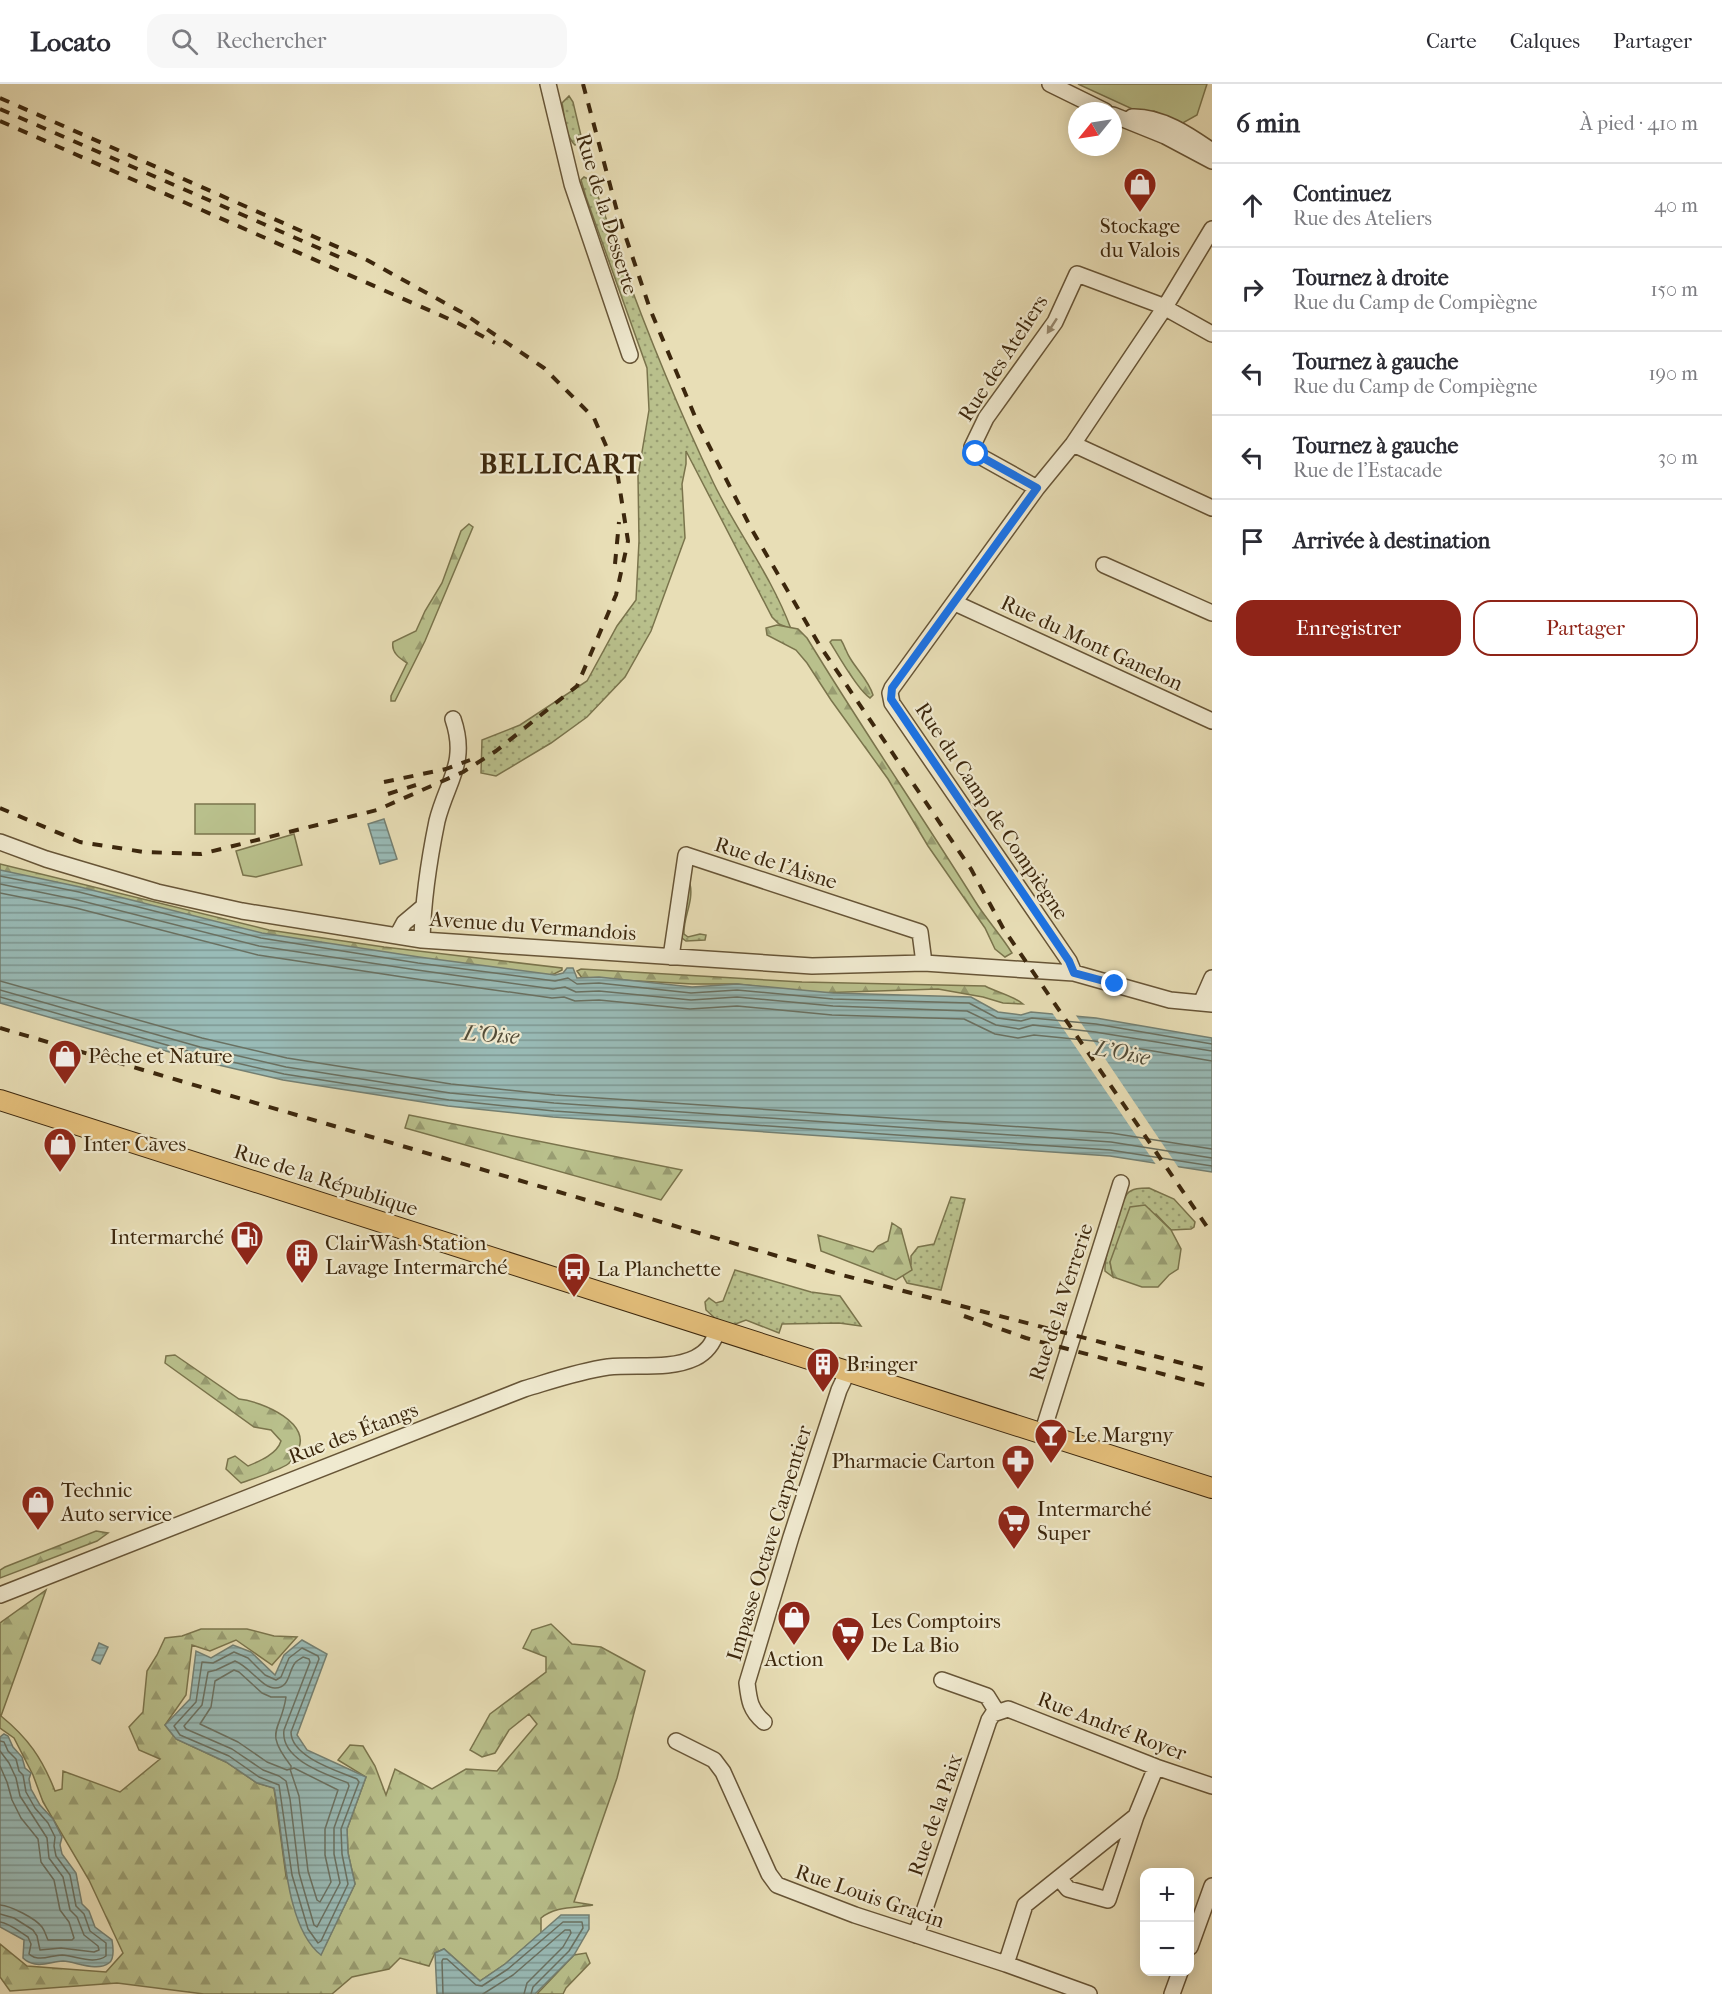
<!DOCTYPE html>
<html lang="fr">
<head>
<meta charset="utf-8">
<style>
  :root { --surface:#fff; --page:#f7f7f7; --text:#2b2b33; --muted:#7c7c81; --line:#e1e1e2; --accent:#8f2418 }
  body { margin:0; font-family:"IM FELL French Canon",serif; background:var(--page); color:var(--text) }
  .controls { position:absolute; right:18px; bottom:18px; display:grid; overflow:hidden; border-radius:12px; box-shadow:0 3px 15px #0003 }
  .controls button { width:54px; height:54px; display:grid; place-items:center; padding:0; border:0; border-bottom:2px solid var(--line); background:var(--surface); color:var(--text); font:30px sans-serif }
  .compass { position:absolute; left:1068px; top:18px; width:54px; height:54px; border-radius:50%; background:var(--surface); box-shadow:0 3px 15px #0003; rotate:240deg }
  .stop { position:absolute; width:18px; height:18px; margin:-14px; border:4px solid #1a73e8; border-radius:50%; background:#fff }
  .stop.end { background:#1a73e8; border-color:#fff; box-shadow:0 2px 6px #0008 }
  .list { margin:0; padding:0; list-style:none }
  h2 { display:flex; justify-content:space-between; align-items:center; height:78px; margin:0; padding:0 24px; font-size:26px }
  h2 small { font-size:20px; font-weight:400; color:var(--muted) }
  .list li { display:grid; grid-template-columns:39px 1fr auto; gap:18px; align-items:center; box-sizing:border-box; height:84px; padding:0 24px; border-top:2px solid var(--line) }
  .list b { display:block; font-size:22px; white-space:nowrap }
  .list p { margin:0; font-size:20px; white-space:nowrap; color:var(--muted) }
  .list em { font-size:20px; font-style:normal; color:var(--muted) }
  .actions { display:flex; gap:12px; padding:18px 24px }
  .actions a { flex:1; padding:14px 0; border:2px solid var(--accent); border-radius:18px; text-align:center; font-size:21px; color:var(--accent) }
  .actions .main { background:var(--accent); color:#fff }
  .icon { flex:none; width:33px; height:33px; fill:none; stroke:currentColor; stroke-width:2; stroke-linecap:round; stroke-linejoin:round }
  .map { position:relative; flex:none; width:1212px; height:1910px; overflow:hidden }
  header { display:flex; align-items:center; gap:36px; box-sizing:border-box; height:84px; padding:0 30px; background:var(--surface); border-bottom:2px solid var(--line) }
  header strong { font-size:28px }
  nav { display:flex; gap:33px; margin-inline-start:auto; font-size:21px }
  .search { width:420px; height:54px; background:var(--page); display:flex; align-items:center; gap:15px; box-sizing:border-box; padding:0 21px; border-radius:18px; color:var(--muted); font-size:22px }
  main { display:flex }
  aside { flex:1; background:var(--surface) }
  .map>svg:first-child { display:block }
</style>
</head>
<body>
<header>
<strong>Locato</strong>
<div class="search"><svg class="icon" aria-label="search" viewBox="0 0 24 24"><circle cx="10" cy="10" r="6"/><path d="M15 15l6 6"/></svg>Rechercher</div>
<nav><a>Carte</a><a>Calques</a><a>Partager</a></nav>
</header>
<main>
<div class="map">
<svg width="1212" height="1910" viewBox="0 0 1212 1910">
  <defs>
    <pattern id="grass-dots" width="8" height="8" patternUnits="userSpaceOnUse" patternTransform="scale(1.5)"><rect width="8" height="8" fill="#b9c08c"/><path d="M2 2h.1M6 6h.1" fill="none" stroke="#989c71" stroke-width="1.8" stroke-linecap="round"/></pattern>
    <pattern id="forest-firs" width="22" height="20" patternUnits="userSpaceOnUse" patternTransform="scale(1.5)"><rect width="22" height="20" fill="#b9c08c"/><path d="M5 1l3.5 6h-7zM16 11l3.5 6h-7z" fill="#989c71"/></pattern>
    <pattern id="water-rules" width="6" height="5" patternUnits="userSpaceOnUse" patternTransform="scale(1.5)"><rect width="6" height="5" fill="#99bbb7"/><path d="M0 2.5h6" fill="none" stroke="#7e9893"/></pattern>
  </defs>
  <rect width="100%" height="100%" fill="#e8deb6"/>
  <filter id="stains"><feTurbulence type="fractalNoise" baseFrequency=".00333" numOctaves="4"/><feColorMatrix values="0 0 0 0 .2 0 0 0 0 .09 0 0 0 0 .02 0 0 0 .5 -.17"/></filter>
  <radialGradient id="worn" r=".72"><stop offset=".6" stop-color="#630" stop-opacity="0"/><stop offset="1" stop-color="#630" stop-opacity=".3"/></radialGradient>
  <path fill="url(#grass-dots)" stroke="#7a744c" stroke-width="1.5" d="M569 12 573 18 582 56 575 61C564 50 565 33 562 19Z
    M584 93 590 96 600 117C633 213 670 308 714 400 738 449 772 493 791 545L779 540 772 533 686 367V380L682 400 685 454 651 547 625 593 587 633 551 659 496 692 481 689 482 656 520 641 587 597 617 542 636 516 639 457 638 392 649 326 647 284 586 113 581 96Z
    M690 800C694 817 683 834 684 850L688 853 700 850 706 851 705 856 686 857 682 854 681 848 688 801Z
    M1149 1104 1174 1115 1195 1138 1194 1143 1191 1145 1171 1146 1156 1130 1110 1178 1113 1193 1105 1187C1104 1174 1119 1120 1127 1110 1132 1104 1141 1104 1149 1104Z
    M951 1113 965 1115 941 1206 907 1199 903 1192 904 1185 911 1180V1172L918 1163 934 1160Z
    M735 1186 811 1208 840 1212 861 1242 839 1239 782 1240 779 1249 746 1236 733 1241 716 1235 706 1226 705 1218 709 1214 716 1219 723 1217Z"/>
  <path fill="url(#forest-firs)" stroke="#7a744c" stroke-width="1.5" d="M469 440 473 443 425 557 395 617H391V612L407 579C399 574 391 568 393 558L416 547 425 527 442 499 461 447Z
    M777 541 798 545 807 554C861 643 920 729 975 817 986 835 1001 851 1012 869L1005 873 995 865 985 844 928 762 888 695 831 616 807 579 796 566 767 551 766 544Z
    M832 556H841C845 562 846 568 850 574 857 586 869 597 873 611L870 614C858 607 838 571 830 558Z
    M0 780 269 846 384 863 562 884V886L546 894 273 857 0 787Z
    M581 885 802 898 985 902C998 909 1012 911 1023 920L1003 919 983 913 938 905 817 909 737 900H693L582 894 577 887Z
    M409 1031 682 1086 661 1116 405 1044Z
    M1145 1121 1171 1146 1181 1165 1178 1185 1169 1191 1158 1203H1142L1113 1193 1110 1178 1130 1123Z
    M892 1139 901 1145 912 1186 896 1196 821 1167 818 1151 873 1168 878 1162 888 1157Z
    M175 1271 239 1315C261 1317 316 1340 296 1369 294 1372 291 1378 288 1380 280 1386 252 1395 241 1399L226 1385 228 1375 235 1372 248 1382C260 1377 277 1370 281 1357L271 1346 254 1343 165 1279 166 1272Z
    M96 1447 108 1449 97 1457 0 1494V1486L5 1483Z
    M46 1506 1 1632C28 1654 42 1674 55 1707L62 1705 63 1687 120 1708 160 1675 139 1666 129 1643 143 1628 147 1587 157 1571 165 1554 182 1552 201 1545H247L274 1552 297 1553 272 1581 236 1556 210 1567 192 1561 186 1611 165 1641 176 1655 226 1678 257 1699 274 1704 286 1792 321 1870 355 1800 348 1769 347 1745 366 1693 338 1676 350 1661 363 1662 375 1682 386 1711 395 1685 432 1705 466 1685 497 1687 537 1640 529 1630 509 1646 495 1669 482 1673 470 1666 490 1630 546 1588V1573L523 1564 532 1546 551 1540 572 1560 601 1563 645 1587 617 1694 574 1818 593 1821C575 1824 555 1822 541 1834V1849L505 1880 480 1897 444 1865 435 1869 429 1882 400 1874 389 1885 352 1893 332 1910H204L117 1899 10 1907 0 1893V1860L27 1882 106 1888 123 1869 89 1796 43 1718 33 1691 14 1654 0 1644V1539Z
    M586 1869 590 1879 566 1904 563 1910H537L574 1871Z"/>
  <path fill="#b9c08c" stroke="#7a744c" stroke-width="1.5" d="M1078 0H1207L1197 31 1181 40 1154 27 1141 29Z
    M195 720H255V750H195Z
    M294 750 302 781 256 793 243 791 236 767Z"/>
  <path fill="url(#water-rules)" stroke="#748073" stroke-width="1.5" d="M384 735 397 775 380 780 368 740Z
    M0 786 80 803 262 849 419 873 555 891 563 889 567 884H573L577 894 599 893 692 903 737 900 833 909 971 913 998 928 1021 931 1031 928 1096 934 1212 954V1088L1110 1072 553 1033 448 1022 283 996 197 976 0 919Z
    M302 1556 327 1570 297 1651 307 1666 366 1693 347 1745 348 1769 355 1800 321 1871C283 1842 284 1748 274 1704L257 1699 226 1678 176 1655 165 1641 190 1615 196 1567 211 1574 233 1561 251 1568 275 1591 284 1571Z
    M99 1559 108 1563 100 1580 92 1576Z
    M4 1650 8 1652 13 1663 22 1673 25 1684 31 1689 29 1695 31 1705 40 1721 53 1735 62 1753 60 1761 62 1770 76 1789 82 1820 89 1827 95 1843 112 1856C113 1862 115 1875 109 1879 97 1888 77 1878 63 1877 54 1877 44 1882 35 1880 30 1879 26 1877 23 1874L24 1856 0 1843V1653Z
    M561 1831H589V1845L574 1871 535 1910H437L435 1869 444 1865 480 1897 505 1880Z"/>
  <path fill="#e8deb6" d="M1051 927 1075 930 1180 1086 1157 1082Z"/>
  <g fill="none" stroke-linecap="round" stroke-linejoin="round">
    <path stroke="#6a7162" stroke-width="1.5" d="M0 792 79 808 261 854 418 879 555 897 568 894 577 900 599 899 691 909 737 906 833 915 969 919 997 934 1021 937 1032 934 1096 940 1212 960
      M0 800 78 816 259 862 417 886 553 905 565 903 576 908 599 907 691 916 737 913 833 922 967 927 996 941 1019 945 1033 941 1095 948 1212 967
      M0 809 76 824 258 871 416 895 552 914 564 913 575 917 599 916 690 925 737 922 832 931 964 935 995 950 1018 954 1034 951 1094 957 1212 977
      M0 897 202 954 287 974 451 1000 555 1011 1111 1049 1212 1065
      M0 906 200 963 286 983 450 1009 554 1019 1111 1058 1212 1074
      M0 913 198 970 284 990 449 1016 554 1027 1110 1066 1212 1082
      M302 1564 318 1572 319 1575 291 1648C291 1673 338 1687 357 1695L359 1698 341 1745 342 1770 348 1800 321 1857 318 1859 308 1845 292 1791 279 1701 259 1693 229 1672 180 1651 174 1642 196 1618 202 1578 213 1579 234 1568 248 1574 265 1591 276 1596 281 1593 289 1574Z
      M303 1573 309 1575 310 1578 284 1646C280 1676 326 1690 348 1699L349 1702 334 1744V1770L340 1799 317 1843 314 1841 299 1789 290 1715 286 1697 279 1692 263 1686 232 1665 186 1645 184 1642 202 1621 208 1588 216 1586 235 1577C249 1582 262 1604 275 1604 290 1604 288 1588 295 1579 296 1577 302 1574 303 1573Z
      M234 1586 239 1588 262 1609 271 1613H286C281 1648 263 1646 291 1682V1685L294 1684 338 1706 325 1745V1771L331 1798 320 1818 317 1816 308 1787 299 1712 290 1685 287 1686 267 1678 238 1658 200 1640 211 1623 215 1597Z
      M0 1657 4 1658 8 1667 16 1675 19 1687 23 1691 26 1708 35 1724 48 1739 55 1753 54 1762 56 1772 70 1791 76 1822 84 1830 90 1847 106 1859V1872C94 1881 77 1872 62 1871 54 1871 46 1875 38 1874 33 1874 32 1872 29 1870L31 1860 28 1853C20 1848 9 1839 0 1838
      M0 1667 9 1679 16 1694 20 1712 47 1754 49 1774 63 1793 70 1826 77 1833 84 1851 98 1862 99 1866 94 1868 61 1864 40 1866 37 1852 33 1846 14 1834 0 1830
      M0 1682 7 1698 12 1716 21 1734 38 1755 41 1778 54 1796 60 1826 69 1838 74 1854 72 1856H48C46 1852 45 1847 42 1843 35 1834 11 1822 0 1821
      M443 1910 442 1877 443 1875H447L476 1901 482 1902 508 1885 563 1838H582L583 1844 569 1867 533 1903 531 1910
      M483 1910 513 1891 565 1846H570L571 1849 563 1863 527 1899 524 1910"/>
    <defs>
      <path id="minor" d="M548 0 572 100 630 271
        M1050 0 1105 27
        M1113 31 1165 52 1212 77
        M1132 33C1161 32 1189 51 1212 67
        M1073 360 1212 424
        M1037 404 976 370 972 363 986 334 1055 238 1077 190 1160 221 1212 250
        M1104 481 1212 529
        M955 519 1212 637
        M0 758 46 775 157 808 242 827 422 856 812 882 924 879 1074 889 1170 916 1212 920
        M397 852 404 839 423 823
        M422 856C423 816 429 776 437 737 447 697 468 679 453 635
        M671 873 686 771 920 848 924 879
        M1074 889 1069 877 892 619 890 609 892 604 1037 404 1073 360 1165 223 1212 145
        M1201 919 1212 894
        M1042 1350 1121 1099
        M0 1511 524 1305C551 1297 579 1287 608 1283 636 1280 670 1286 695 1274 707 1268 713 1260 717 1247
        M942 1596 987 1612 997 1628
        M764 1638C750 1626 749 1616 747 1599L791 1453 839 1306 847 1289
        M676 1657 714 1676 723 1688 769 1790 777 1801 855 1831 1006 1880 1089 1910
        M1059 1794 1068 1805 1108 1816 1136 1732 1156 1683
        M916 1851 989 1636 993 1630 1008 1625 1156 1683 1212 1702
        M1190 1863 1212 1802
        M1006 1880 1025 1821 1136 1732
        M1172 1910 1180 1888"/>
      <path id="major" d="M0 1016 1212 1404"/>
    </defs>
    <use href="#minor" stroke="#675537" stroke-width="18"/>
    <use href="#major" stroke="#3c270d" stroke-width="22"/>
    <use href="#minor" stroke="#f0ead0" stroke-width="15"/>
    <use href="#major" stroke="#e4bf7b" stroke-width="20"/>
    <path stroke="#3c270d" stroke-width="4" stroke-dasharray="10 10" stroke-linecap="butt" d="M583 0 617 127 650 225 699 342 752 446 820 562 971 785 1003 844 1212 1150
      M0 14 367 176 463 229 544 284 594 334 617 387 628 457 616 511 577 602 496 667 463 688 377 726 201 770 144 768 80 758 0 724
      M0 25 346 176
      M0 37 458 239 495 259
      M615 480 619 438
      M384 698 446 685 470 676
      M388 710 416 701
      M0 944 842 1191 1212 1287
      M964 1232 1026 1254 1212 1303"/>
  </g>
  <defs><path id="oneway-solid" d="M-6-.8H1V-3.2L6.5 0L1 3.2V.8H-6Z" transform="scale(1.5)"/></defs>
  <use fill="#96886e" href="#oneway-solid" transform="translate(1052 242) rotate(123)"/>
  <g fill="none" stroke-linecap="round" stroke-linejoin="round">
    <path stroke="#1a73e8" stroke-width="8" d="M976 370 1037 404 892 604 891 615 1069 877 1074 889 1115 900"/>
  </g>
  <defs>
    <symbol id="shop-pin" viewBox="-11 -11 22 30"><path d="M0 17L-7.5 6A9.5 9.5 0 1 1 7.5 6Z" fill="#8f2418" stroke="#f0ead0"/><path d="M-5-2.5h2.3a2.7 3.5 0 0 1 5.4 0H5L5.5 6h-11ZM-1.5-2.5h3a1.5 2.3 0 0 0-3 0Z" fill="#fff"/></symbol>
    <symbol id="fuel-pin" viewBox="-11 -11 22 30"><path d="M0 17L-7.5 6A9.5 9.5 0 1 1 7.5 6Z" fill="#8f2418" stroke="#f0ead0"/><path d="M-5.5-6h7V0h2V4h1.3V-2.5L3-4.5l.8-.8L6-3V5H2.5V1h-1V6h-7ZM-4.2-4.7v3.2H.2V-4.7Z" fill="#fff"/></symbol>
    <symbol id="building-pin" viewBox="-11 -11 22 30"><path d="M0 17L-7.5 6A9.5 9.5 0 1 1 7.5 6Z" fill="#8f2418" stroke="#f0ead0"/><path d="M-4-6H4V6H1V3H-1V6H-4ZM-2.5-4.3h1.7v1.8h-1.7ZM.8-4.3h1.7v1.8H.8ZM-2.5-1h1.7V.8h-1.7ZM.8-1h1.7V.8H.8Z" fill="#fff"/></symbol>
    <symbol id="bus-pin" viewBox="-11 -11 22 30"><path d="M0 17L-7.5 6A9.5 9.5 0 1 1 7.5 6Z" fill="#8f2418" stroke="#f0ead0"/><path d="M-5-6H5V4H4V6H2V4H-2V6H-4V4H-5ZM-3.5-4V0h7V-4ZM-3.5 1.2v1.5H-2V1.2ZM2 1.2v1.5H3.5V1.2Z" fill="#fff"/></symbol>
    <symbol id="bar-pin" viewBox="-11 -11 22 30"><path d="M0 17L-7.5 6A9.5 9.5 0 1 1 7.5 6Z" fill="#8f2418" stroke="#f0ead0"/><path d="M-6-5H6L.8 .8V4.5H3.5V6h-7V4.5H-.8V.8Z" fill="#fff"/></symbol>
    <symbol id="pharmacy-pin" viewBox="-11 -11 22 30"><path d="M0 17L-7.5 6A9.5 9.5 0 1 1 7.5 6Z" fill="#8f2418" stroke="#f0ead0"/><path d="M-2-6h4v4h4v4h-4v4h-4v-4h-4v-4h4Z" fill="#fff"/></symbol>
    <symbol id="supermarket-pin" viewBox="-11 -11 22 30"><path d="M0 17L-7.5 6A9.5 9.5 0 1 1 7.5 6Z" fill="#8f2418" stroke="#f0ead0"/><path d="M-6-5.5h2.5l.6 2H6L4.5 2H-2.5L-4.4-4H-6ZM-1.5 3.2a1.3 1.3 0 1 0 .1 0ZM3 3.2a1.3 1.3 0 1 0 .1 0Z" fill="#fff"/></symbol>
  </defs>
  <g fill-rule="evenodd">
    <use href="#shop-pin" x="1121" y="81" width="38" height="52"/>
    <use href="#shop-pin" x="46" y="953" width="38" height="52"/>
    <use href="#shop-pin" x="41" y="1041" width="38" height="52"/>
    <use href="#fuel-pin" x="228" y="1134" width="38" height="52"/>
    <use href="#building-pin" x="283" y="1152" width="38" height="52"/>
    <use href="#bus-pin" x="555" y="1166" width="38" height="52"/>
    <use href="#building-pin" x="804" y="1261" width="38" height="52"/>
    <use href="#bar-pin" x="1032" y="1332" width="38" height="52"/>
    <use href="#pharmacy-pin" x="999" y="1358" width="38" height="52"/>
    <use href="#shop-pin" x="19" y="1399" width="38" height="52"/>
    <use href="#supermarket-pin" x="995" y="1418" width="38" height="52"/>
    <use href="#shop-pin" x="775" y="1514" width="38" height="52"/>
    <use href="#supermarket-pin" x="829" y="1530" width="38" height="52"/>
  </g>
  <g text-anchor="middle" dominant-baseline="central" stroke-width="4.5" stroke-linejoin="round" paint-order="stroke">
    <g font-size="21" fill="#3c270d" stroke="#f0ead0">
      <text transform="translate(607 130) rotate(73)">Rue de la Desserte</text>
      <text transform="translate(1003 274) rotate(-57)">Rue des Ateliers</text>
      <text transform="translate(1092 559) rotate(25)">Rue du Mont Ganelon</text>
      <text transform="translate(992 727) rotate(56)">Rue du Camp de Compiègne</text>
      <text transform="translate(776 779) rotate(18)">Rue de l'Aisne</text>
      <text transform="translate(533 842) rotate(4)">Avenue du Vermandois</text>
      <text transform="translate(326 1096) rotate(18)">Rue de la République</text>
      <text transform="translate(1061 1218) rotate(-72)">Rue de la Verrerie</text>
      <text transform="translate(353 1349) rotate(-21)">Rue des Étangs</text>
      <text transform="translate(769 1459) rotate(-73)">Impasse Octave Carpentier</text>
      <text transform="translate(1112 1642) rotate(21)">Rue André Royer</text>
      <text transform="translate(935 1731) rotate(-71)">Rue de la Paix</text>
      <text transform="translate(870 1812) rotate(19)">Rue Louis Gracin</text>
    </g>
    <g font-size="21" fill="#3c270d" stroke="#f0ead0" text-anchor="start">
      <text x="1140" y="142" text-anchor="middle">Stockage<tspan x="1140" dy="24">du Valois</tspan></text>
      <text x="88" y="972">Pêche et Nature</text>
      <text x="83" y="1060">Inter Caves</text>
      <text x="224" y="1153" text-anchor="end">Intermarché</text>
      <text x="325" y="1159">ClairWash Station<tspan x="325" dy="24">Lavage Intermarché</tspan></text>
      <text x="597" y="1185">La Planchette</text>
      <text x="846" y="1280">Bringer</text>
      <text x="1074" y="1351">Le Margny</text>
      <text x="995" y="1377" text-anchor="end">Pharmacie Carton</text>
      <text x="61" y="1406">Technic<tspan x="61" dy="24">Auto service</tspan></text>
      <text x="1037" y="1425">Intermarché<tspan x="1037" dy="24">Super</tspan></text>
      <text x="871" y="1537">Les Comptoirs<tspan x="871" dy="24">De La Bio</tspan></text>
      <text x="794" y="1575" text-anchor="middle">Action</text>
    </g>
    <g font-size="22" font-style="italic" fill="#534c38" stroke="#f0ead0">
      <text transform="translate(491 951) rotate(4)">L'Oise</text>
      <text transform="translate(1122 969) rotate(11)">L'Oise</text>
    </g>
    <g font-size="27" font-weight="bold" letter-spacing="1.5" fill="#3c270d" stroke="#f0ead0">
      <text x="561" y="380">BELLICART</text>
    </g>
  </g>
  <rect width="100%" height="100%" filter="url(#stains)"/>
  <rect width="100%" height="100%" fill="url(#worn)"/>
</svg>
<div class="controls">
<button>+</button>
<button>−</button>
</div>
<svg class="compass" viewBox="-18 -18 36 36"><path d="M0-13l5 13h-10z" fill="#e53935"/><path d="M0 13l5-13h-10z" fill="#7c7c81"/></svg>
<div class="stop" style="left:976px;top:370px"></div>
<div class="stop end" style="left:1115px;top:900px"></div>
</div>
<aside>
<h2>6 min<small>À pied · 410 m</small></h2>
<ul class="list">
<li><svg class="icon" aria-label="ahead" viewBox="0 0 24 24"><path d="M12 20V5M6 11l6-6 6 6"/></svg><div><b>Continuez</b><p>Rue des Ateliers</p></div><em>40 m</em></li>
<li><svg class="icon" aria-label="right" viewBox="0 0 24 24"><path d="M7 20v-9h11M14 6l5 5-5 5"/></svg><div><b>Tournez à droite</b><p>Rue du Camp de Compiègne</p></div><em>150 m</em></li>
<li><svg class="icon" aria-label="left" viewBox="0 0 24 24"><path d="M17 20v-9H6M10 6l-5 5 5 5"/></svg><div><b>Tournez à gauche</b><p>Rue du Camp de Compiègne</p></div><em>190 m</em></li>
<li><svg class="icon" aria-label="left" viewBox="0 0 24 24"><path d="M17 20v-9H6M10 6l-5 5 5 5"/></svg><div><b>Tournez à gauche</b><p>Rue de l'Estacade</p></div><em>30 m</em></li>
<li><svg class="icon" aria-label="arrive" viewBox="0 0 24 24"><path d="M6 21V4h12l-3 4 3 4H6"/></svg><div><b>Arrivée à destination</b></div></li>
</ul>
<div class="actions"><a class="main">Enregistrer</a><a>Partager</a></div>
</aside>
</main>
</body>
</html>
